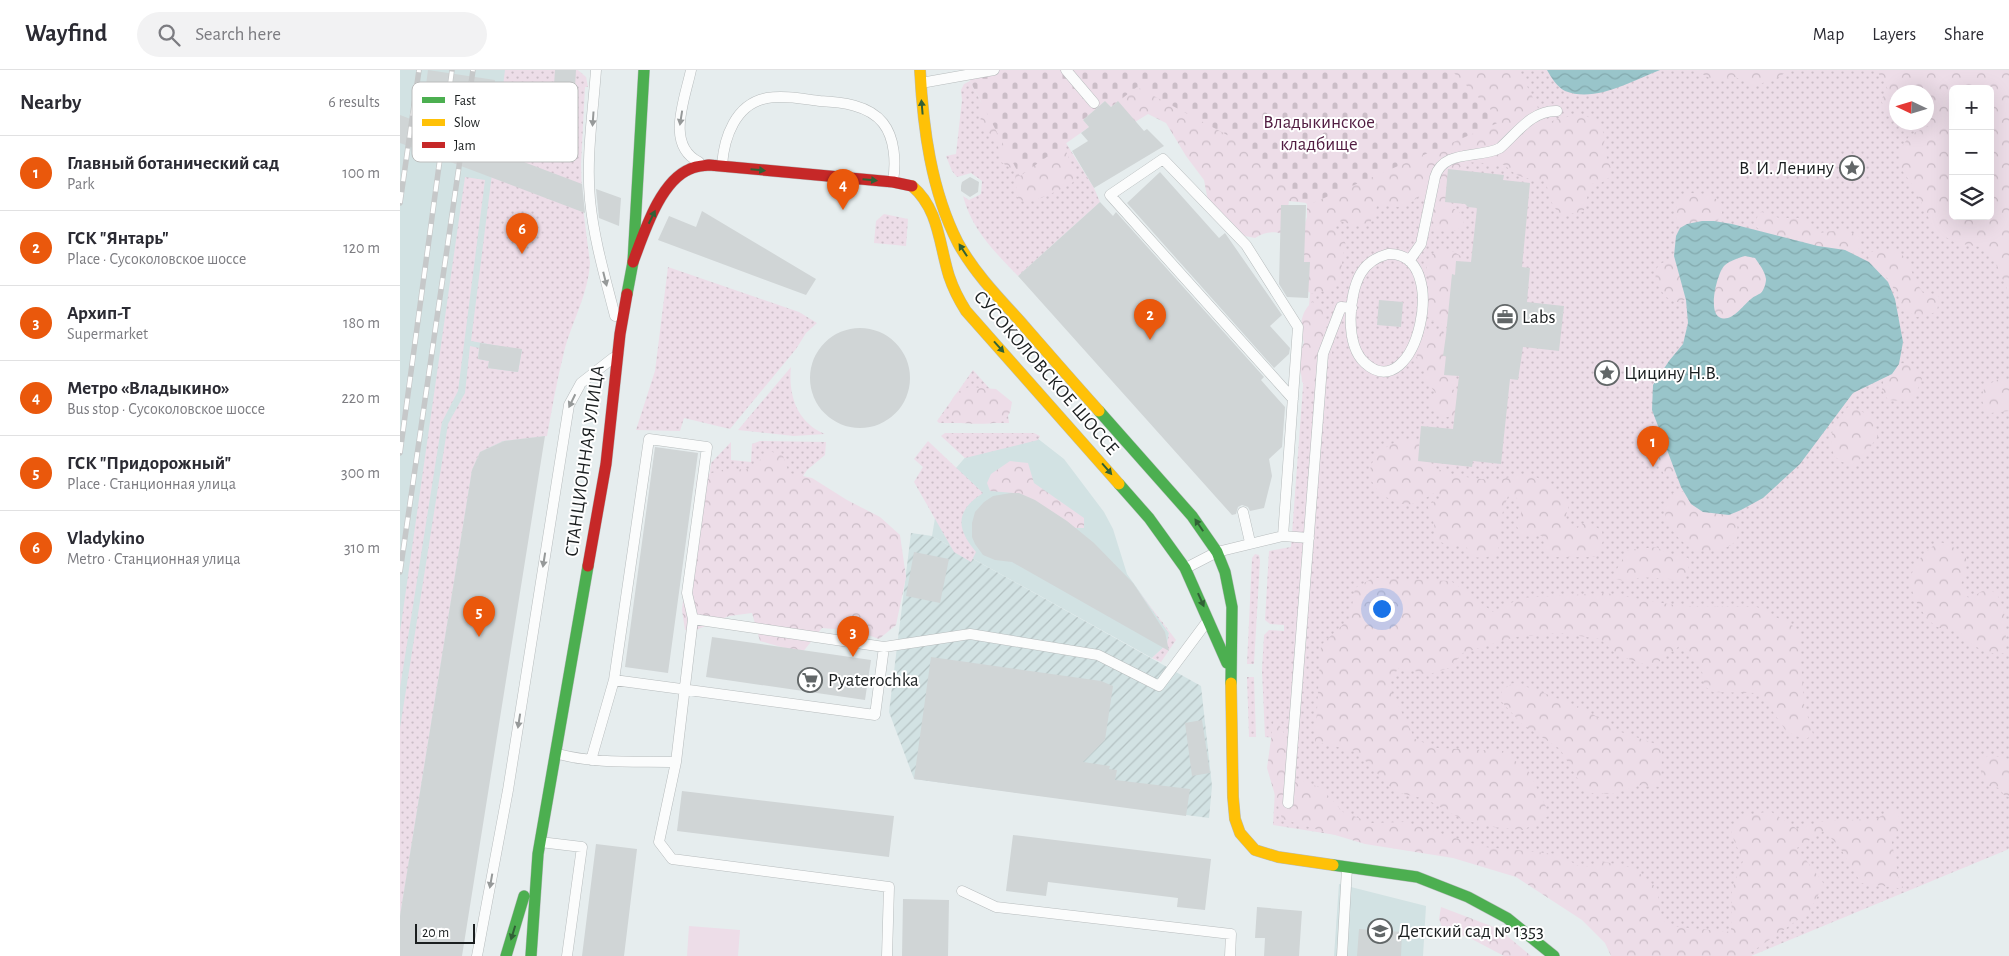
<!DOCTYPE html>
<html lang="en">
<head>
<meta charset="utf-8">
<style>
  :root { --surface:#fff; --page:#f2f2f3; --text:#2b2b33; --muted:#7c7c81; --line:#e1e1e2; --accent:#ea580c }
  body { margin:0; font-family:"Alegreya Sans",sans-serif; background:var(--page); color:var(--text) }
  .controls { position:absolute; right:15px; top:15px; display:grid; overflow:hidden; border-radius:8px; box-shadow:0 5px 20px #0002 }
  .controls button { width:45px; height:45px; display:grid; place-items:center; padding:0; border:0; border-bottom:1px solid var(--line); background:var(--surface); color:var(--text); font:25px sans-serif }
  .compass { position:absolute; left:1489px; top:15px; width:45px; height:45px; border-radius:50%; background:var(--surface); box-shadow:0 5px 20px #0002; rotate:274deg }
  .scale { position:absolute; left:15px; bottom:12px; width:60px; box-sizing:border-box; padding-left:5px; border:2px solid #1b1f20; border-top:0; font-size:14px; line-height:18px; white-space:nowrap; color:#1b1f20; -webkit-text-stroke:4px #fff; paint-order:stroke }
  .you { position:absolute; left:981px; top:538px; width:18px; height:18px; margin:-12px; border:4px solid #fff; border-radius:50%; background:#1a73e8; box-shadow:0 0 0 8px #1a73e833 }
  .badge { display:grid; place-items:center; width:32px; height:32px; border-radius:50%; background:var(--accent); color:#fff; font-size:16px; font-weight:700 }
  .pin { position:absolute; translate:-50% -41px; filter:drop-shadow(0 1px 2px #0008) }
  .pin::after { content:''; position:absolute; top:26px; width:18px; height:15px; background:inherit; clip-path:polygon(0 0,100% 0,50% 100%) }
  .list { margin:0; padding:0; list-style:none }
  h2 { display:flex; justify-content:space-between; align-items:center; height:65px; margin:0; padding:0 20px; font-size:21px }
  h2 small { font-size:16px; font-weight:400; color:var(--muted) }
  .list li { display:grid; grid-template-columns:32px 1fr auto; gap:15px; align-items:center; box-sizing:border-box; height:75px; padding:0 20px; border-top:1px solid var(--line) }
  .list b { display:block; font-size:19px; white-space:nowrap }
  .list p { margin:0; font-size:16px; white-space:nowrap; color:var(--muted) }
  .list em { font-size:16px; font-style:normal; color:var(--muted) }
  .icon { flex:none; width:28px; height:28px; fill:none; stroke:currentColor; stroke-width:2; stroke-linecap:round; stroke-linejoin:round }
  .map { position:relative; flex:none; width:1609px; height:886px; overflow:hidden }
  header { display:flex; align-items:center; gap:30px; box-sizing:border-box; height:70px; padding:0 25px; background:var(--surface); border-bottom:1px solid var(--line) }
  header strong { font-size:24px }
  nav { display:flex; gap:28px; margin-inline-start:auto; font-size:18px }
  .search { width:350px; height:45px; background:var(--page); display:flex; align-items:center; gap:12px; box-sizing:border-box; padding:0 18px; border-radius:28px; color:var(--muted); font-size:19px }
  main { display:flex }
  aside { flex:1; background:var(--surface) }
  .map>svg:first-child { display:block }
</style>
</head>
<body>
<header>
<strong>Wayfind</strong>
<div class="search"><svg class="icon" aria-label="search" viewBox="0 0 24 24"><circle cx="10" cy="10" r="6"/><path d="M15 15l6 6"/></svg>Search here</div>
<nav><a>Map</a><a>Layers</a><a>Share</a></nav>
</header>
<main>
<aside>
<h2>Nearby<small>6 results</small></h2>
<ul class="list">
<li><span class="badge">1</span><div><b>Главный ботанический сад</b><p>Park</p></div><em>100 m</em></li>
<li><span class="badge">2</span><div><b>ГСК &quot;Янтарь&quot;</b><p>Place · Сусоколовское шоссе</p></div><em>120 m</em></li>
<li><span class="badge">3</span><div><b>Архип-Т</b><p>Supermarket</p></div><em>180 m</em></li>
<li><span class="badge">4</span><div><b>Метро «Владыкино»</b><p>Bus stop · Сусоколовское шоссе</p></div><em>220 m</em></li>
<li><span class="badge">5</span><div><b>ГСК &quot;Придорожный&quot;</b><p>Place · Станционная улица</p></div><em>300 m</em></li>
<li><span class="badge">6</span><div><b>Vladykino</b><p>Metro · Станционная улица</p></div><em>310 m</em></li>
</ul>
</aside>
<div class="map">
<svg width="1609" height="886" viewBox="0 0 1609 886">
  <defs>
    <pattern id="industrial-furrows" width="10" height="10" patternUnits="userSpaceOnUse" patternTransform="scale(1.25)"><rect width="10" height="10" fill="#d2e2e3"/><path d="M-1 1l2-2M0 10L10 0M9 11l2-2" fill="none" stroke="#b4c1c2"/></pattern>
    <pattern id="grass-dots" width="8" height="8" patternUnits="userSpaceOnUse" patternTransform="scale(1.25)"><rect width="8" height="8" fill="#eddde8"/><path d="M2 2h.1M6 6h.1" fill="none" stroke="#cbbdc7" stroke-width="1.8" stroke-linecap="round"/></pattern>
    <pattern id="forest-crowns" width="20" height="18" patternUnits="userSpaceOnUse" patternTransform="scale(1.25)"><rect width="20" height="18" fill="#eddde8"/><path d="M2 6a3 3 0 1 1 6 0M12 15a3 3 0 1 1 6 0" fill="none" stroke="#cbbdc7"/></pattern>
    <pattern id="cemetery-stones" width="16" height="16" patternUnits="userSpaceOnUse" patternTransform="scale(1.25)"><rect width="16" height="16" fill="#eddde8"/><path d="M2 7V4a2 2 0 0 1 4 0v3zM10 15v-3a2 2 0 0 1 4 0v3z" fill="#cbbdc7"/></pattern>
    <pattern id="water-waves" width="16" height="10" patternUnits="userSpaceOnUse" patternTransform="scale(1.25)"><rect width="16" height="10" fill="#99c5ca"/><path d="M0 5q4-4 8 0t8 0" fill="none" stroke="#83a9ad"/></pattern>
  </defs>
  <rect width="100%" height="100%" fill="#e6edee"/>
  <path fill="#d2e2e3" d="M0 0H147L134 367 104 371 80 382 72 400 0 846Z
    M637 368 664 389 704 442 713 459 727 504 769 563 767 574 752 588 532 466 536 442 550 405 569 383Z
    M939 814 1026 836 1023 886H934Z"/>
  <path fill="url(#industrial-furrows)" d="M511 463 532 466 801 616 812 716 809 748 514 709 489 642Z"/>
  <path fill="url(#grass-dots)" fill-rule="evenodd" d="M105 0H178L186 7 188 17H185L181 94 182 130 190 193C188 225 172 251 164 282 157 310 152 338 147 366L103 371 80 382 72 400 0 846V658L48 354 65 323 70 276 79 278 78 289 89 291 88 298 118 302 122 280 71 271Z
    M1051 0H1609V779L1351 886H1273L1245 814 873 755 878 668 865 667 862 600 864 565 869 560 884 561V555L870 554 865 550 869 481 891 477 913 183 908 135ZM1553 19H1590V146H1553ZM1496 22H1526V52H1496Z
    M570 11 620 106 666 73 694 118 700 132 618 206C594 181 572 160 563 126L569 130 581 124 582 111 571 103 557 107 552 101 546 86 556 84 562 30 561 20 564 14Z
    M65 107 85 110 58 321 42 352 0 618V562Z
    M484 144 508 149 506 176 474 173 476 151Z
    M268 197 399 242 417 253 406 263 396 279 330 359 284 348 280 361 236 360 255 301Z
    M391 297C388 325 397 353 425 364L394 366 338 360Z
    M573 300 607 338 609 353H539L537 351Z
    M545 363H634L640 366 638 370 565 388 541 366Z
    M360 371 426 372 425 385 407 400 357 476 294 520 311 393 331 372V390L351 392 352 374Z
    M528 371 583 423C555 441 556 458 576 482L571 492 554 482 514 412 523 397 514 389Z
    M855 484 859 485 860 490 854 594H847L852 488Z
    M734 515 776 570 761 592 752 588 767 574 769 563Z
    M847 607H854L856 667H849Z"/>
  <path fill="url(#forest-crowns)" fill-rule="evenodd" d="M686 0H1119L1141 44 1149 52C1170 46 1180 41 1200 52L1205 68 1203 78 1211 98 1210 107 1201 113 1191 114C1186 124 1188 133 1183 142L1161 145C1150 134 1148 125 1146 110 1129 109 1117 109 1105 95L1067 92 1050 105 1045 122 1047 134 1063 145 1064 155C1054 163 1047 163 1035 159L1030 138 1021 125 1009 134 998 137 988 134H978L970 153 954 155 935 150 934 160 942 165 946 175C936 202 952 215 913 224L903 219 899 171 907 147V133L889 131 884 164C872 161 865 162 855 168L845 166 837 160 808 131 804 110 786 86 766 53 748 44 735 52 713 36 695 28Z
    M1295 0H1385L1386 1 1381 6 1355 16 1335 7 1315 11Z
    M1479 0H1609V223L1593 188 1581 177 1556 173 1540 164 1533 157 1514 117 1501 99V78L1510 65 1531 55 1527 45 1526 22H1496V41L1493 43 1484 39 1481 29 1488 21 1485 11 1478 3ZM1553 19H1590V146H1553Z
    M583 31 666 67V81L675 104V110L671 114C658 120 629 138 617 128L615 101 601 92 597 70 581 56 580 35Z
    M1290 123 1305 124 1318 130 1322 134V144L1316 153 1291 162 1280 158C1272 141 1274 134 1290 123Z
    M1362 142 1379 148H1403L1420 163C1436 160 1446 158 1460 167L1461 177 1452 184 1410 175 1395 168 1369 167 1355 156 1358 144Z
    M1040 178C1055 181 1061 184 1070 197L1055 243 1045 255 1031 250 1027 246 1024 234 1029 213 1026 192 1035 181Z
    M1487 179C1506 180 1509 195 1515 210 1516 214 1521 218 1523 223L1535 224 1539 227 1537 242 1517 247 1506 240 1488 209 1472 195 1468 186 1469 183 1474 181Z
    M1345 186 1355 188C1359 194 1365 201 1366 209 1366 213 1364 220 1361 223 1358 225 1354 226 1351 229 1343 235 1331 254 1319 247 1308 241 1317 204 1324 197 1329 191 1338 188 1345 186Z
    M1282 190 1297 223C1291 226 1284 231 1278 232 1265 233 1245 203 1262 193 1268 190 1276 191 1282 190Z
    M912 232 921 235 925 239 924 255 931 269 932 285 919 295 920 315 908 317 902 312C902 304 899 299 899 292 898 284 902 279 904 272 898 259 901 241 912 232Z
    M1026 260H1031L1048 265 1055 309 1053 319 1060 330 1059 345 1042 348 1030 336 1029 331 1035 322 1025 310 1027 302C1012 293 1015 272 1026 260Z
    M1503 293 1518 300 1522 309C1513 331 1512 332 1488 330L1482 320 1485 299Z
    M1599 309 1606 310 1609 313V341L1591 343 1585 338 1581 328 1585 316Z
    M569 317 596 319 612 332C611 336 611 341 609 344 603 358 569 353 556 353L552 351C547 333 552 322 569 317Z
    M1448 337C1467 343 1475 344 1478 366L1464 386 1452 395 1442 392 1434 386 1431 373 1433 356Z
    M1014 368 1018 371 1025 393C1047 405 1070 409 1095 410 1105 410 1115 404 1125 404 1137 405 1164 421 1168 433 1170 437 1166 442 1166 447L1170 457C1187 459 1179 445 1202 461L1203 471 1196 487H1155L1146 481 1142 466 1121 464 1115 453 1122 442 1119 431 1113 424 1108 426C1106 432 1103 439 1102 446 1099 459 1105 475 1093 485L1084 488 1073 487 1064 474C1050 475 1048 477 1036 469L1034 454 1028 437 1031 433 1041 429 1040 425 1036 422C1029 426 1020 432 1012 434 1002 435 994 432 986 427 951 403 980 370 1014 368Z
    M1265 376H1275L1285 398 1276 407 1265 405C1258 396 1255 388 1261 377Z
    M370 381 383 386 389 403 412 408 447 430 480 447 500 465 506 507 496 555 479 569 457 561 422 558 402 583 360 571 352 543 329 546 296 560H285L282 540 297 408 321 400 350 399Z
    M610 391 628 393 634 413 684 448V458H674L614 423 590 421 587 413 591 404Z
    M1279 421 1331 434C1334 443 1338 455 1338 464 1336 483 1300 484 1288 476 1282 472 1276 465 1272 460 1269 456 1267 454 1266 450 1264 441 1267 432 1270 424Z
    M1540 472 1550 475 1566 486V496L1561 515 1567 527 1572 528C1606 498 1609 563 1604 583 1593 586 1578 579 1569 572 1566 569 1562 563 1558 561 1550 558 1541 561 1533 554 1522 544 1508 521 1511 506 1515 492 1527 478 1540 472Z
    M1257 477C1265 485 1278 484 1288 488L1289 503 1281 510 1241 507 1228 512 1216 509 1214 504 1228 480Z
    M973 508 1051 511 1093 542 1121 528 1205 523 1280 536 1357 537 1393 556 1399 565 1404 634 1413 664 1405 670 1386 661 1363 627 1355 623 1313 622 1304 616 1301 594 1282 574 1252 597 1217 585 1200 569 1159 563 1115 567 1063 583 1049 598 1030 604 999 598 987 613 1015 669 1037 678 1103 681 1129 702 1150 745 1123 760 1093 757 1063 750 1026 729 995 722 956 681 915 672 921 575 950 548 955 518Z
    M1113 613 1134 619 1186 640 1221 662 1262 676 1261 717 1241 715 1212 724 1191 723 1182 716 1160 679 1122 654 1100 630 1102 620Z
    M874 647 890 673 893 707 921 718 943 742 972 753 1004 752 1084 777 1156 784 1183 798 1201 791 1233 798 1257 818 1261 848 1268 856 1331 862 1332 819 1343 791 1331 763 1340 747 1370 741 1397 759 1424 751 1476 749 1493 739 1500 748V759L1491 768 1499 809 1503 818 1512 820 1461 813 1439 776 1424 761 1397 778 1424 814 1409 842 1346 886H1211L1205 873 1182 850 1116 807 1053 788 965 774 882 749 867 698Z
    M1589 685 1609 689V727L1604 725 1599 718 1589 716 1581 702 1580 692Z
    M1041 837 1099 859 1131 886H1104L1066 866 1045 865 1039 849Z"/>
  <path fill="url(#cemetery-stones)" d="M567 0H1051L1102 51 908 135 831 67 737 17 711 37 705 31 683 50 689 57 620 106 570 11Z"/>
  <path fill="#eddde8" d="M289 856 340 860 338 886H287Z"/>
  <path fill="url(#water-waves)" fill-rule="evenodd" d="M1147 0H1260C1232 11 1195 33 1165 21 1157 17 1151 7 1147 0Z
    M1302 151H1314L1332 154 1418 176 1445 180 1469 192 1488 212 1495 229 1503 272 1499 294 1492 304 1453 323 1400 394 1363 428 1341 440 1329 445 1303 442 1291 434 1281 417 1252 340 1253 315 1269 291 1283 274 1288 253 1286 230 1274 186 1276 166 1280 158 1287 154ZM1345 186 1355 188C1359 194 1365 201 1366 209 1366 213 1364 220 1361 223 1358 225 1354 226 1351 229 1343 235 1331 254 1319 247 1308 241 1317 204 1324 196 1329 191 1338 188 1345 186Z"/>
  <path fill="#d0d5d6" d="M28 0 95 10 87 78 182 114 185 143 0 73V45L21 53Z
    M155 0H176L175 17 154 15Z
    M705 31 711 37 718 31 744 61 747 59 764 76 694 118 672 81 688 71 681 63 689 57 683 50Z
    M1048 99 1104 105 1103 110 1130 113 1122 197 1130 198 1127 232 1164 236 1159 281 1123 277 1118 310 1110 309 1101 394 1073 391 1072 397 1018 391 1021 356 1053 359 1059 306 1044 305 1046 286H1043L1046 265 1052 204 1055 205 1056 191 1071 192 1077 138 1068 137 1065 134 1045 132Z
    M760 102 819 168 825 163 882 245 870 256 890 278 889 284 874 298 727 133Z
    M570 107 579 112 578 122 570 127 561 121V116L562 112Z
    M196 119 221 128 219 156 199 148Z
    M700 132 713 146 716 142 864 307 861 310 885 337 882 377 869 389 872 406 864 438 850 441 848 437 842 435 838 437 836 444 832 445 618 206Z
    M881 135H906L904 192H910L908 228 887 227 879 214Z
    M302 141 416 209 406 225 258 170 269 146 296 157Z
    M979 230 1003 232 1001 257 977 255Z
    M410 308a50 50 0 1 1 100 0a50 50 0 1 1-100 0Z
    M80 273 122 279 118 302 88 298 89 291 78 289Z
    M145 366 62 886H0V846L72 400 80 382 104 371Z
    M255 377 298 383 268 603 225 597Z
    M611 423H619L635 430 667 451 694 473 733 513 741 525 765 562 769 581 612 492 595 490 583 485 575 474 572 467V453L575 442 584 432 593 426Z
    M514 482 549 489 540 533 506 526Z
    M312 567 471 590 465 630 306 607Z
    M531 587 701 611 713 616 705 670 683 692 710 696 709 699 717 700 715 710 790 719 786 746 514 709Z
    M802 650 810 703 792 706 785 653Z
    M282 721 494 746 489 787 277 761Z
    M613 765 811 789 805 840 777 837 778 828 648 812 646 826 606 821Z
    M196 774 237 779 224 886H182Z
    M503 829 549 830 548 886H502Z
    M857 837 902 841 899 886H864L865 868H855Z
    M959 859 1002 862 1001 886H957Z"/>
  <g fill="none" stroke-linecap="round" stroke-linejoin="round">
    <defs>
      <path id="lane" d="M196 0C193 43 186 87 190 130 194 170 205 207 215 246
        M291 0C285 29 265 75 299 92
        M666 0 694 33
        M521 13 594 0
        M322 95C324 68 335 34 367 28 384 25 403 29 420 31 441 32 469 35 483 53 495 68 496 93 493 111
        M988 184C1053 180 1016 340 965 293 945 275 948 225 961 203 967 193 977 187 988 184Z
        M1009 191 1021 174 1035 107C1043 79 1079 89 1100 78 1117 63 1132 40 1157 41
        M843 442 850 472
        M883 466 909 468
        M786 498 817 482 883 466 898 257 846 175 763 89 710 125 893 329
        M293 549 484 577 570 564 698 585 759 616 806 553
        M214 610 475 645 484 577
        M158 684C196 694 237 691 276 692
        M191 690 214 610 249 369 307 377 287 523 293 549 276 692 259 772 272 789 489 817 487 886
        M888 733 923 284 941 237 952 238
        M140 772 182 777 167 886
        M562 821 596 837 831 864 830 886
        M77 886 108 720 169 335 181 313 213 288
        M942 886 947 798"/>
      <path id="fast" d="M227 224 233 192 244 0
        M699 341 792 446 817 482 825 502 832 537 831 613
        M719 414 749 448 785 498 827 593
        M933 795 1017 807 1068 827 1107 848 1154 886
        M106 886 124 826
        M131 886 138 784 188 496"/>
      <path id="slow" d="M520 0C523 58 531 120 558 173 574 202 597 226 619 250 646 281 672 311 699 341
        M512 116C539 139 539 174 549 206 553 218 559 230 566 241L719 414
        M831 613 833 727 835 749 840 763 855 780 878 787 933 795"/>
      <path id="jam" d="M233 192C244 163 260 111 290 99 296 96 303 96 309 95L493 112 512 116
        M188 496 206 394 220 264 227 224"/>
    </defs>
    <use href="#lane" stroke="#b7bcbd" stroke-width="11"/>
    <use href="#fast" stroke="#b7bcbd" stroke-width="12"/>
    <use href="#slow" stroke="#b7bcbd" stroke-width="12"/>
    <use href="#jam" stroke="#b7bcbd" stroke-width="12"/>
    <use href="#lane" stroke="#fbfcfc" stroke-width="10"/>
    <use href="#fast" stroke="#4caf50" stroke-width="11"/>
    <use href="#slow" stroke="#ffc107" stroke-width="11"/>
    <use href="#jam" stroke="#c62828" stroke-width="11"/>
    <defs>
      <path id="rail" d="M0 133 19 0
        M0 383 52 0
        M0 502 73 0"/>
    </defs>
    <use href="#rail" stroke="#c6c8c9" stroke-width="5.5"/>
    <use href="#rail" stroke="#fff" stroke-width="4" stroke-dasharray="11" stroke-linecap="butt"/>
  </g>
  <defs><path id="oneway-solid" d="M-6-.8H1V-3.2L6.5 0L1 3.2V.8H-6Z" transform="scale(1.25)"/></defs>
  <g fill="#316036">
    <use href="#oneway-solid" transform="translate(522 37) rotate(-95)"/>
    <use href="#oneway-solid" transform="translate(358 100) rotate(5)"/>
    <use href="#oneway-solid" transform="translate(470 110) rotate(5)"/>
    <use href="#oneway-solid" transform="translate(252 147) rotate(-64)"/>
    <use href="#oneway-solid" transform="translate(563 180) rotate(-123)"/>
    <use href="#oneway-solid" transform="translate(599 277) rotate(48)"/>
    <use href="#oneway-solid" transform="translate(707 399) rotate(49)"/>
    <use href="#oneway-solid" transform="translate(799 455) rotate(-124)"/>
    <use href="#oneway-solid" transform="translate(801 530) rotate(66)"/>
    <use href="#oneway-solid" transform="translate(113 863) rotate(107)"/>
  </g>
  <g fill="#969999">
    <use href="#oneway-solid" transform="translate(281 48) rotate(99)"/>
    <use href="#oneway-solid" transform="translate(193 49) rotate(94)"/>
    <use href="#oneway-solid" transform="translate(205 209) rotate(76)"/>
    <use href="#oneway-solid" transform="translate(172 331) rotate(116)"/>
    <use href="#oneway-solid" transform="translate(144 490) rotate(99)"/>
    <use href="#oneway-solid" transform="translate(119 651) rotate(99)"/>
    <use href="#oneway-solid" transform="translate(91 811) rotate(100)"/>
  </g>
  <defs>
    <symbol id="sight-ring" viewBox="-11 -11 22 22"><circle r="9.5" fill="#fff" stroke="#626768" stroke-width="1.5"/><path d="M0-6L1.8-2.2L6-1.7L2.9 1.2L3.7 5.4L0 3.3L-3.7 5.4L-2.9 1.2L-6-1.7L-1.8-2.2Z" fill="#626768"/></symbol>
    <symbol id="office-ring" viewBox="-11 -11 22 22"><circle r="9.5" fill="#fff" stroke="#626768" stroke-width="1.5"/><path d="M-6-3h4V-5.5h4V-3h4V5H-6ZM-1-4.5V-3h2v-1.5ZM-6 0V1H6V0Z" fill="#626768"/></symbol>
    <symbol id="supermarket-ring" viewBox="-11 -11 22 22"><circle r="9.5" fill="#fff" stroke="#626768" stroke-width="1.5"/><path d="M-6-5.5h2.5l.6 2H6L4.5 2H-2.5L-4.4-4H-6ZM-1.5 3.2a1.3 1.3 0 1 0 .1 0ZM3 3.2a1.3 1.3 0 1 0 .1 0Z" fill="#626768"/></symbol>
    <symbol id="school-ring" viewBox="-11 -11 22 22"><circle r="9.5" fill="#fff" stroke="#626768" stroke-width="1.5"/><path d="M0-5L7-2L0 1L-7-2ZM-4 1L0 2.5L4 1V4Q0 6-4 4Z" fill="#626768"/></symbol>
  </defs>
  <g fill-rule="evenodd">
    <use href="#sight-ring" x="1438" y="84" width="28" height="28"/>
    <use href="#office-ring" x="1091" y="233" width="28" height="28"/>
    <use href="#sight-ring" x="1193" y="289" width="28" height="28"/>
    <use href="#supermarket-ring" x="396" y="596" width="28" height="28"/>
    <use href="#school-ring" x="966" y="847" width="28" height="28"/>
  </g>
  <g text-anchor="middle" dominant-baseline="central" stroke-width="4" stroke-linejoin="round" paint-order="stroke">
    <g font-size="19" fill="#511c41" stroke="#fff">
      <text x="919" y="52">Владыкинское<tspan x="919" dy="22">кладбище</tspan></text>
    </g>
    <g font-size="19" fill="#1b1f20" stroke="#fff" text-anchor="start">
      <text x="1434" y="98" text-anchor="end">В. И. Ленину</text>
      <text x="1122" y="247">Labs</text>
      <text x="1224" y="303">Цицину Н.В.</text>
      <text x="428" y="610">Pyaterochka</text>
      <text x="998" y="861">Детский сад № 1353</text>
    </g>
    <g font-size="19" fill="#1b1f20" stroke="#fff">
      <text transform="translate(646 303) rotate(49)">СУСОКОЛОВСКОЕ ШОССЕ</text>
      <text transform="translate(185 391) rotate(-82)">СТАНЦИОННАЯ УЛИЦА</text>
    </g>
  </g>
  <rect x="12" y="12" width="166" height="80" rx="8" fill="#fff" stroke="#bbbcbc" stroke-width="1"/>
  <rect x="22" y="27" width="23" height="6" fill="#4caf50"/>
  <rect x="22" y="49" width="23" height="7" fill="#ffc107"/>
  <rect x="22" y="72" width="23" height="6" fill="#c62828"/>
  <g font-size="14" fill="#1b1f20">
    <text x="54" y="35">Fast</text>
    <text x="54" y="57">Slow</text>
    <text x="54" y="80">Jam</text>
  </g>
</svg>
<div class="controls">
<button>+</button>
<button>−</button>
<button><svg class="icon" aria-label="layers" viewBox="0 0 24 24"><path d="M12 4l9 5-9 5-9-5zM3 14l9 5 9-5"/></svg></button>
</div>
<svg class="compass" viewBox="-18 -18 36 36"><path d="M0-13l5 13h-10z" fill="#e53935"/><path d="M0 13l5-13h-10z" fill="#7c7c81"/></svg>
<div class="scale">20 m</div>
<div class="you"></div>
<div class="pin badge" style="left:1253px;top:397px">1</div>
<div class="pin badge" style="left:750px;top:270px">2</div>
<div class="pin badge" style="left:453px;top:587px">3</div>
<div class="pin badge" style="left:443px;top:140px">4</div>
<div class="pin badge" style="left:79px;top:567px">5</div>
<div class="pin badge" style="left:122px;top:184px">6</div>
</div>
</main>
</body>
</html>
